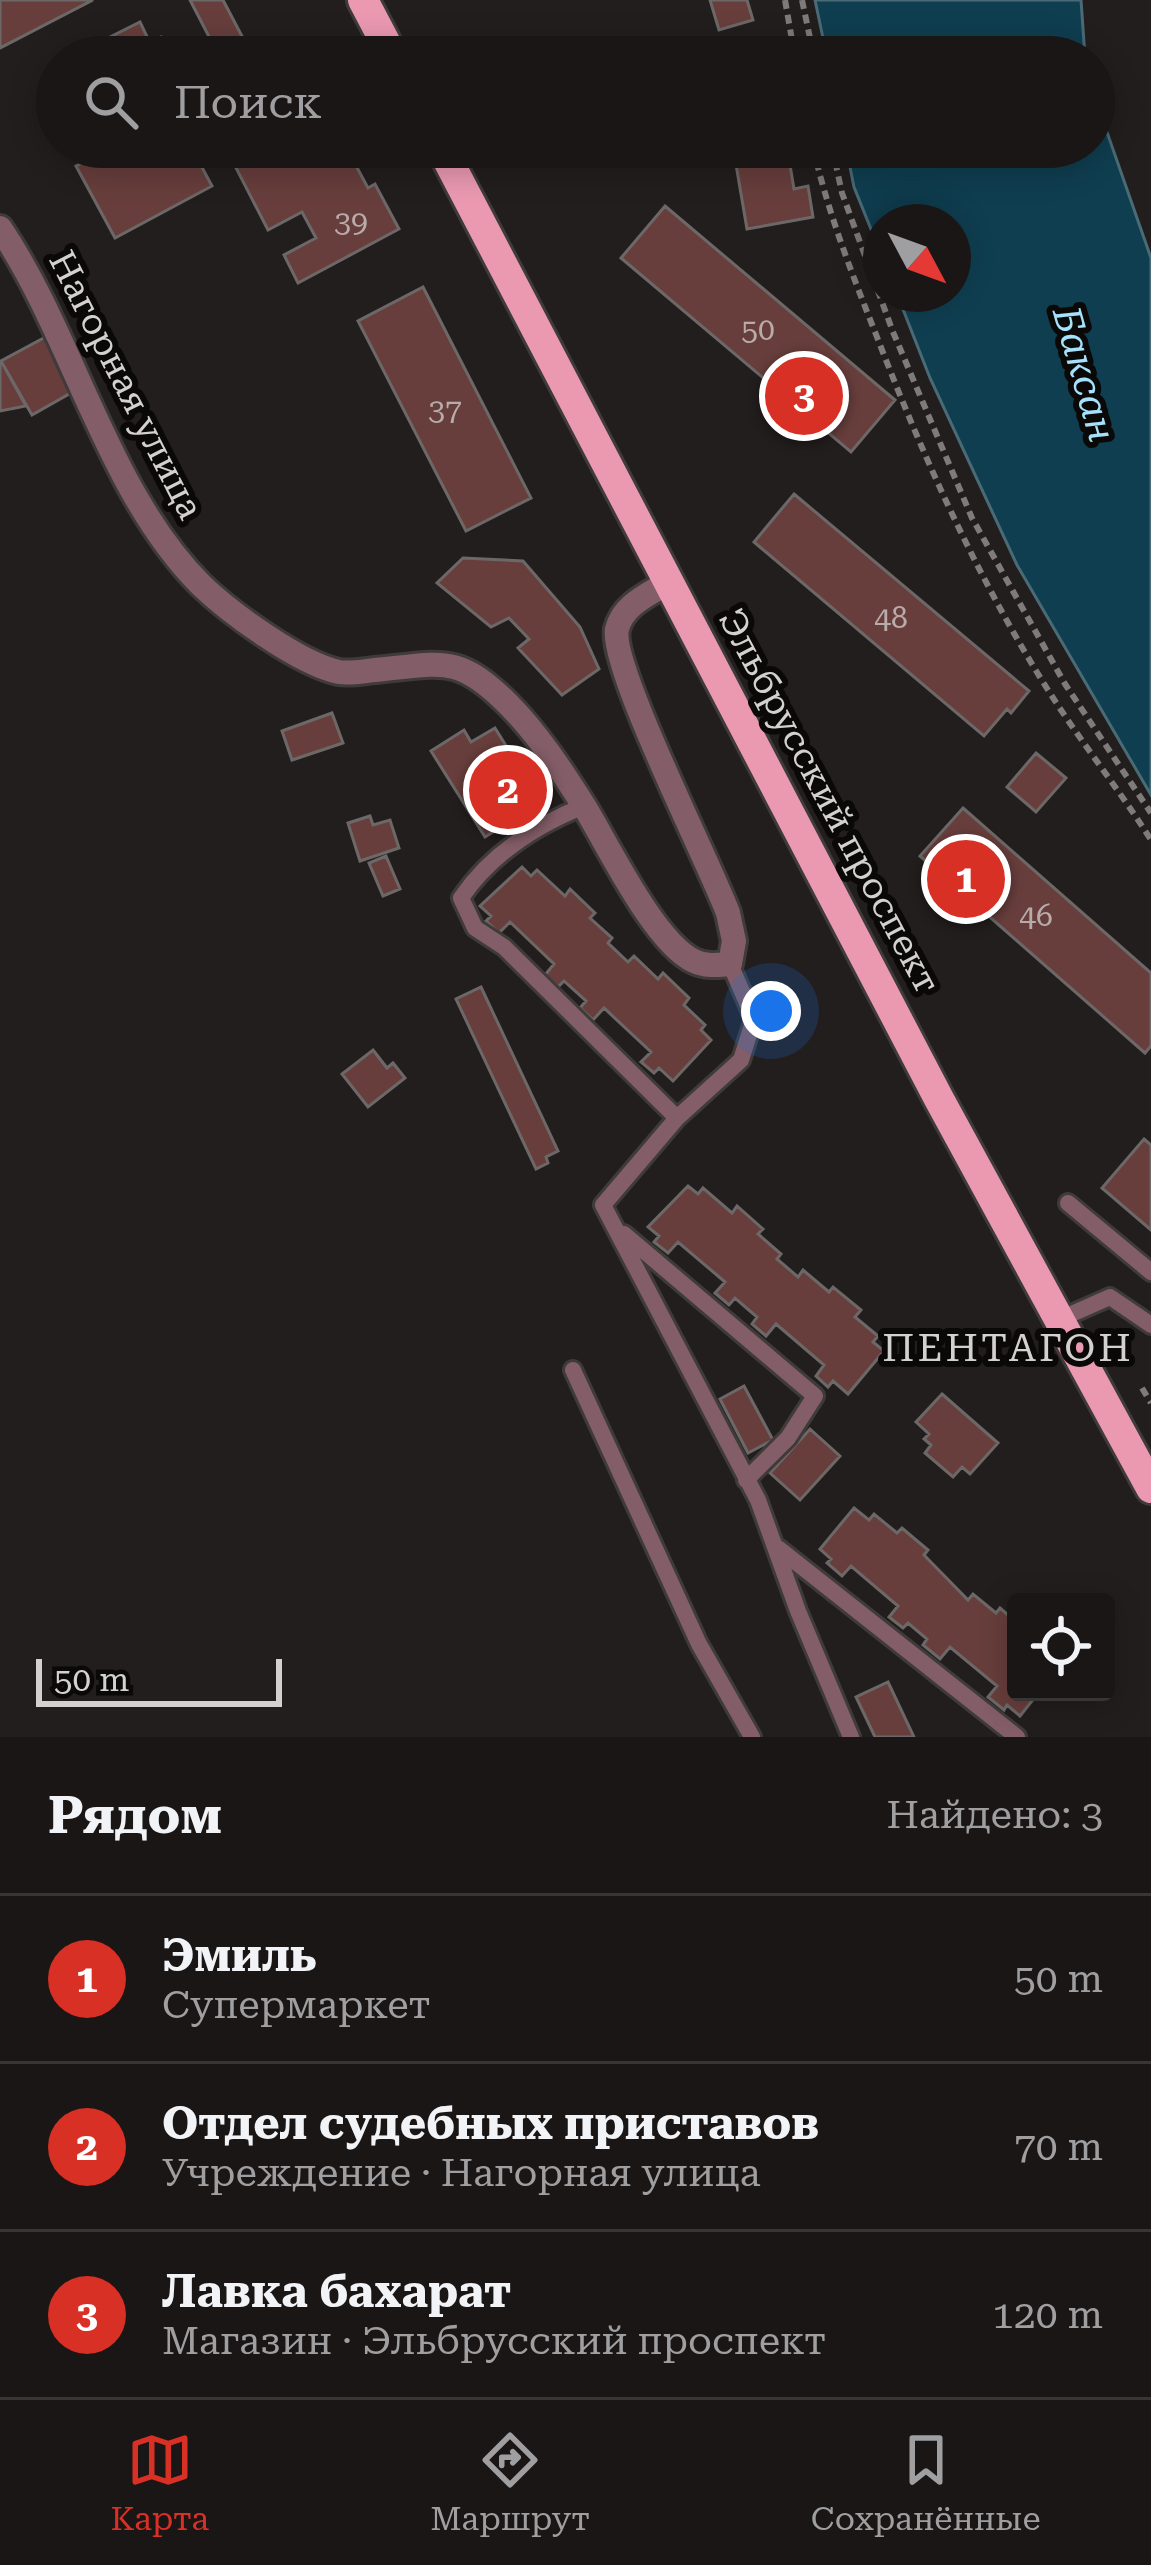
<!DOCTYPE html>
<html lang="ru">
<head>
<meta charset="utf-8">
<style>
  :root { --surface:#1a1616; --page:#231f1f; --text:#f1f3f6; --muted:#9f9fa1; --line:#383535; --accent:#d93025 }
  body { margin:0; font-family:"Roboto Serif",serif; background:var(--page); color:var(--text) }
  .controls { position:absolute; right:36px; bottom:36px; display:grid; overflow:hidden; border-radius:12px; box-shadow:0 6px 30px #0003 }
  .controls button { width:108px; height:108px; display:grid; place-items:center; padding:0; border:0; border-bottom:3px solid var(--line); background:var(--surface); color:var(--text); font:60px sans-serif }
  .compass { position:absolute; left:863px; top:204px; width:108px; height:108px; border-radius:50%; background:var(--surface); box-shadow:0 6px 30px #0003; rotate:131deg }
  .scale { position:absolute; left:36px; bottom:30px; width:246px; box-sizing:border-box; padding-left:12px; border:6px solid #d3d1d0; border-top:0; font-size:33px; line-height:42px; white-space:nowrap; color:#d3d1d0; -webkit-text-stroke:9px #0a0908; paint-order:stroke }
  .you { position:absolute; left:771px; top:1011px; width:42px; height:42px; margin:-30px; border:9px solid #fff; border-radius:50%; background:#1a73e8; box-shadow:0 0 0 18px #1a73e833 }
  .badge { display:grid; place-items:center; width:78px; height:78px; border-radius:50%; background:var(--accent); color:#fff; font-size:39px; font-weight:700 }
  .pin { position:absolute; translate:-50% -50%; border:6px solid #fff; box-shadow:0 3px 12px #0006 }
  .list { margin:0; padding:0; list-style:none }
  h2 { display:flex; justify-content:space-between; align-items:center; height:156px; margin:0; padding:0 48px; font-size:51px }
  h2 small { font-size:39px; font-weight:400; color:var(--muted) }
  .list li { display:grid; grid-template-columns:78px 1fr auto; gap:36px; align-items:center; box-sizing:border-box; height:168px; padding:0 48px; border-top:3px solid var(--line) }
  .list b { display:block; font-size:45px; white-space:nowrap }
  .list p { margin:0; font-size:39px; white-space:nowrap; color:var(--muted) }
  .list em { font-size:39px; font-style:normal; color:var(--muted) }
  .icon { flex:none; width:66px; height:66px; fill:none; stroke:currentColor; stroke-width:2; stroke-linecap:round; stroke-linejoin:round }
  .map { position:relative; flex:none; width:1151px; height:1737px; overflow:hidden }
  .search { position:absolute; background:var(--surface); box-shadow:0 6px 30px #0003; left:36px; right:36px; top:36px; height:132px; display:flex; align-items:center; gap:30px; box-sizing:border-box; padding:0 42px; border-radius:66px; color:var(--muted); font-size:45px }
  .sheet { height:660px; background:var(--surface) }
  nav { display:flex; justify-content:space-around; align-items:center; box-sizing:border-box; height:168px; border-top:3px solid var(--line); background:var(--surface); font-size:33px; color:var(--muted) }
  nav a { display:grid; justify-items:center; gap:6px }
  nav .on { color:var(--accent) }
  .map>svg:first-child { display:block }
</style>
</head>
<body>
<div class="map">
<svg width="1151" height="1737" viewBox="0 0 1151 1737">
  <rect width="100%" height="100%" fill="#221e1d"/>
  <path fill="#0f3e50" stroke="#4a6a76" stroke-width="3" d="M815 0H1081L1085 57H827Z
    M1094 95 1151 258V795L1017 565 930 378 897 294H953V222H881V254L854 187 846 147H1094Z"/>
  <path fill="#673e3c" stroke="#6d6868" stroke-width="3" d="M0 0H93L0 48Z
    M190 0H223L245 42 219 56Z
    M710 0H747L753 20 719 30Z
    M140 22 150 43 161 37 170 55 83 57 80 52Z
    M111 147H191L212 186 115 238 76 166Z
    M267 147H346L368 188 375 184 399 229 298 283 284 255 316 238 302 212 268 230 234 164Z
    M733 147H787L794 189 808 186 813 217 747 229Z
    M665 206 895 400 851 452 621 258Z
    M423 287 531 498 466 531 358 321Z
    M51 334 76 390 32 415 1 361Z
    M0 361H1L26 406 0 411Z
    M794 494 1029 691 1011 713 1007 709 984 736 754 542Z
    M463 558 523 561 580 627 599 669 562 695 518 648 529 639 509 618 491 627 437 583Z
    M332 713 343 743 292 760 282 731Z
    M495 728 541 802 485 837 431 751 464 730 471 742Z
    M1036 753 1066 778 1036 812 1007 787Z
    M963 808 1151 973V1046L1145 1053 920 856Z
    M370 816 373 825 390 820 399 848 360 861 348 823Z
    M386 856 400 889 383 896 369 863Z
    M522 867 531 876 537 870 565 896 570 889 595 913 590 918 612 938 608 943 628 962 634 956 658 979 663 973 689 998 684 1005 705 1025 701 1030 711 1040 673 1081 659 1068 654 1073 641 1062 651 1052 604 1008 593 1020 580 1008 586 1001 564 981 558 987 545 975 554 964 510 922 499 933 486 921 491 916 480 906Z
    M481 987 558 1151 546 1157 548 1163 536 1169 456 999Z
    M373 1050 387 1068 393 1063 405 1078 368 1107 342 1074Z
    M1144 1139 1151 1145V1230L1102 1188Z
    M688 1186 698 1194 703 1188 732 1213 737 1206 763 1229 758 1234 781 1254 777 1259 798 1277 803 1270 829 1292 833 1287 861 1310 855 1317 878 1336 873 1342 884 1351 848 1394 833 1381 828 1387 816 1376 824 1365 776 1324 766 1336 752 1324 757 1317 735 1298 729 1305 715 1293 725 1282 678 1242 668 1253 654 1242 659 1236 648 1227Z
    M744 1386 773 1440 748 1453 720 1399Z
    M942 1394 998 1443 970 1474 962 1467 953 1477 925 1453 931 1445 924 1439 929 1434 916 1422Z
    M810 1429 840 1456 800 1500 770 1473Z
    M854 1508 869 1520 874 1514 897 1533 902 1528 928 1550 924 1555 968 1600 973 1594 996 1613 1000 1608 1016 1622V1692H1039L1020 1716 1007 1705 1004 1710 988 1697 997 1686 950 1647 940 1659 923 1645 927 1639 908 1623 903 1628 889 1617 898 1606 851 1566 842 1576 827 1563 831 1559 820 1549Z
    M888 1682 914 1737H875L856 1697Z"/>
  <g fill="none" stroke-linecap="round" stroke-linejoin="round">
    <defs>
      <path id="lane" d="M584 806C534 826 491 854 461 898L475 928 504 947 677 1118
        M730 964 754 1019 741 1060 677 1118 603 1205 758 1500 798 1611 851 1737
        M1068 1203 1151 1272
        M624 1234 815 1396 788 1438 746 1480
        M1058 1320 1110 1297 1151 1325
        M573 1370 699 1644 752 1737
        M778 1548 1017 1737"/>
      <path id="street" d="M0 228C73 336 107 491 201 585 230 613 300 664 339 672 350 674 364 671 375 670 441 664 457 653 508 704 537 733 562 771 584 806 608 845 654 942 694 961 706 967 719 965 730 964L734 941 728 913C710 864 609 665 617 629 623 604 650 594 670 581"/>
      <path id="primary" d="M363 0 393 57
        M441 147 939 1099 1151 1488"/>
    </defs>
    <use href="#lane" stroke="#3e3b3a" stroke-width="22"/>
    <use href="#street" stroke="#3e3b3a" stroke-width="30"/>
    <use href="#primary" stroke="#3e3b3a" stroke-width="36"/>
    <path stroke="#7e7b7a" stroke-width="6" stroke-dasharray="9 6" stroke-linecap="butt" d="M785 0 795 57
      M802 0 814 57
      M813 147C828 213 852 274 877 337 924 459 978 579 1048 690 1080 741 1119 789 1151 840
      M832 147 842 193 893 332 972 518 1065 684 1151 813
      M1142 1388 1151 1403"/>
    <use href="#lane" stroke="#835d67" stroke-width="16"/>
    <use href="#street" stroke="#835d67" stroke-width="24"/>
    <use href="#primary" stroke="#ea99b1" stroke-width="30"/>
  </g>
  <g text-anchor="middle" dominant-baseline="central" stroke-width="12" stroke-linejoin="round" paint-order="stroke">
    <g font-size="30" fill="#b8acab">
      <text x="351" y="221">39</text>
      <text x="758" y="329">50</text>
      <text x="445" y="409">37</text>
      <text x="891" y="617">48</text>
      <text x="1036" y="915">46</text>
    </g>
    <g font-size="36" fill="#d3d1d0" stroke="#0a0908">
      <text transform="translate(126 385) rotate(63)">Нагорная улица</text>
      <text transform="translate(829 801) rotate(62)">Эльбрусский проспект</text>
    </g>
    <g font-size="39" font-style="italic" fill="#a5e1fb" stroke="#0a0908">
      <text transform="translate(1084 374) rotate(74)">Баксан</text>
    </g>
    <g font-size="39" letter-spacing="3" fill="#d3d1d0" stroke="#0a0908">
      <text x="1008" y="1348">ПЕНТАГОН</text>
    </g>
  </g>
</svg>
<div class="controls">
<button><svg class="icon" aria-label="locate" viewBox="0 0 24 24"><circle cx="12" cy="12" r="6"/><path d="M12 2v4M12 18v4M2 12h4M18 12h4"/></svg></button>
</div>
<svg class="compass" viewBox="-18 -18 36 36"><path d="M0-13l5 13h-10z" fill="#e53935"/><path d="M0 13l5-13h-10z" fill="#9f9fa1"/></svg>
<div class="scale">50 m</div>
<div class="you"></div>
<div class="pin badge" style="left:966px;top:879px">1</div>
<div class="pin badge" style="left:508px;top:790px">2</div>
<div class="pin badge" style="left:804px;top:396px">3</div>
<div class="search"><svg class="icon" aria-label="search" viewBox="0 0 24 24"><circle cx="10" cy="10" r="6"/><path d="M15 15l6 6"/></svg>Поиск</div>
</div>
<section class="sheet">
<h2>Рядом<small>Найдено: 3</small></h2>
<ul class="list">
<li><span class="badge">1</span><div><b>Эмиль</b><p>Супермаркет</p></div><em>50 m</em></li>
<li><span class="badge">2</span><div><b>Отдел судебных приставов</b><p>Учреждение · Нагорная улица</p></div><em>70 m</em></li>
<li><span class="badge">3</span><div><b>Лавка бахарат</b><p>Магазин · Эльбрусский проспект</p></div><em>120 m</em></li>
</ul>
</section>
<nav>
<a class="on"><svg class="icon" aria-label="map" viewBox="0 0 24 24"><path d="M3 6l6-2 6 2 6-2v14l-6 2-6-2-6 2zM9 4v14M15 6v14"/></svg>Карта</a>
<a><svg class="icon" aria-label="directions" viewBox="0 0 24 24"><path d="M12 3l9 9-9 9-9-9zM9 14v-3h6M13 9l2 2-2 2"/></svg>Маршрут</a>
<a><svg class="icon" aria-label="saved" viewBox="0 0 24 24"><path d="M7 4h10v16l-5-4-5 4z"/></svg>Сохранённые</a>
</nav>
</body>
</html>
